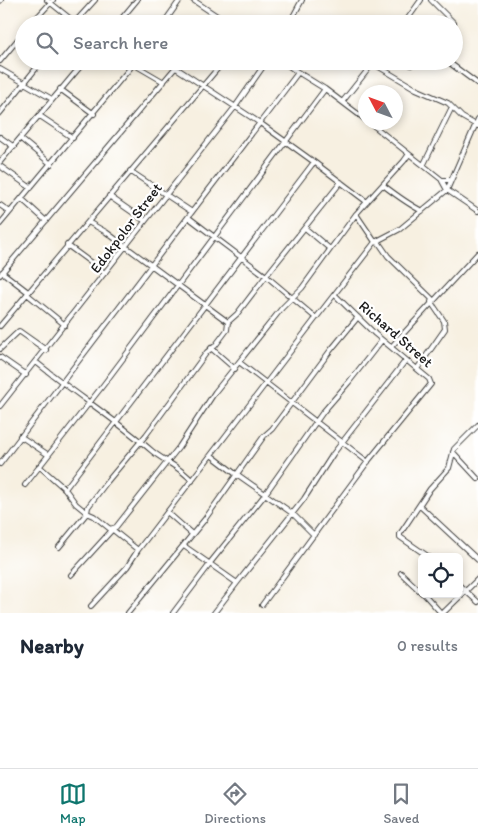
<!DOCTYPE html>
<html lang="en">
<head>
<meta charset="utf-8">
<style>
  :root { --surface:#fff; --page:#f2f2f3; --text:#1f2937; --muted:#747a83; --line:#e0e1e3; --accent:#0f766e }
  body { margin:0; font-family:Itim,sans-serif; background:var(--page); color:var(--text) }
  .controls { position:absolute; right:15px; bottom:15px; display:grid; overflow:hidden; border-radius:8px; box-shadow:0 2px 8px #0003 }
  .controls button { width:45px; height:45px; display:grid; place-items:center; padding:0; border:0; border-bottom:1px solid var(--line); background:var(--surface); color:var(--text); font:25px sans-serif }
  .compass { position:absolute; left:358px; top:85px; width:45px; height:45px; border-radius:50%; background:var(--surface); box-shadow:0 2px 8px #0003; rotate:311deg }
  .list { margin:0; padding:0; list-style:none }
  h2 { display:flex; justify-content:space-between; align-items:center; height:65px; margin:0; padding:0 20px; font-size:21px }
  h2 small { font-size:16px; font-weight:400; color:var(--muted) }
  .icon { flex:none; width:28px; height:28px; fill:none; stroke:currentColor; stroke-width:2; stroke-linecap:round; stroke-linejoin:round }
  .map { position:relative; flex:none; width:478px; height:613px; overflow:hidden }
  .search { position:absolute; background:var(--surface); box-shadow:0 2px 8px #0003; left:15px; right:15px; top:15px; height:55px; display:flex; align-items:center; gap:12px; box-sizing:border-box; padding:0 18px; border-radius:28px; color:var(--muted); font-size:19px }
  .sheet { height:155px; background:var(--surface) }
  nav { display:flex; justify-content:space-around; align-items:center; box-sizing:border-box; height:70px; border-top:1px solid var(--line); background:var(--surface); font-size:14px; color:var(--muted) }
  nav a { display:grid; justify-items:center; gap:2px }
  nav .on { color:var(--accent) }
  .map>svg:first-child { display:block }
</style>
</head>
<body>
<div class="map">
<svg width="478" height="613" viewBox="0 0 478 613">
  <rect width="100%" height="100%" fill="#fff"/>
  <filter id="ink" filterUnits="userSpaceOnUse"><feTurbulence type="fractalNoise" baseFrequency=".02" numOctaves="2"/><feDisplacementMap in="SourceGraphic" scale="10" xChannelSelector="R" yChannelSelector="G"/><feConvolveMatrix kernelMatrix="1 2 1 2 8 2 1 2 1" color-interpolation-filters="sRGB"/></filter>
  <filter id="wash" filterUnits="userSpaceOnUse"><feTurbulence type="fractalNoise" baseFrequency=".0096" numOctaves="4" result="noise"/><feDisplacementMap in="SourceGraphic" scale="20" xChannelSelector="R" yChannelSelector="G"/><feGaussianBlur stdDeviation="1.12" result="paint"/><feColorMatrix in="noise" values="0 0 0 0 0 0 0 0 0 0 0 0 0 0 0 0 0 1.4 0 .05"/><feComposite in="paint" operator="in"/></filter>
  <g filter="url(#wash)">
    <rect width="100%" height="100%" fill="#f7f0e1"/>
  </g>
  <g filter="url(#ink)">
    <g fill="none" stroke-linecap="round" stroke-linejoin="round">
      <defs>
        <path id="minor" d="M47 0 77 24
          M193 0 229 24
          M431 0 454 23
          M0 1 1 0
          M408 19 413 24
          M75 22 95 0
          M31 24 53 0
          M117 24 137 0
          M163 24 180 0
          M211 24 217 16
          M289 24 302 0
          M404 24 421 0
          M0 61 24 32
          M128 61 164 82
          M369 61 416 89 448 103 462 117 478 126
          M406 61 411 65 413 61
          M447 61 478 84
          M0 69 52 99
          M60 89 94 114
          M325 89 366 120
          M343 101 374 62
          M0 113 42 61
          M40 116 73 138
          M0 137 14 147
          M21 139 51 164
          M409 154 442 180H449
          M0 162 85 61
          M314 162 367 202
          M424 164 451 109
          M0 166 31 188
          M130 171 192 212
          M442 181 447 190 478 211
          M383 185C396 195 408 204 422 211
          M109 196 145 221
          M22 199 46 221
          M0 205 10 212
          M356 214 375 242 379 243 388 256 432 299 431 302 444 321 445 329 417 369
          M188 217 266 276 341 182
          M88 222 106 232 228 322
          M0 224 136 61
          M305 228 330 249
          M67 245 105 273
          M2 272 28 292
          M0 275 181 61
          M27 294 65 325
          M316 318 375 242 400 229 447 190 478 119
          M0 326 224 61
          M391 347 478 253
          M211 348 235 369
          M0 349 19 331 46 350
          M0 357 26 375
          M36 362C74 393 115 419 152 451 164 461 182 468 192 481
          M239 362 368 462
          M0 406 235 107 267 61
          M116 422 314 162 260 123 176 68
          M20 436 47 454
          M453 452 478 479
          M211 455 237 475
          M0 464 297 74 296 71 282 61
          M39 466 65 489 116 422
          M238 475 292 513 314 535
          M25 485 104 384 325 89 296 71
          M65 489 76 504 87 513 88 507 106 483 146 435 207 352 215 346 227 330 228 322 237 314 266 276 316 318 138 550 113 530
          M420 506 478 560
          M167 512 192 534
          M59 547 87 513 94 516 110 529 116 527 179 447 215 392 282 308 302 288 356 214 404 161 409 154 369 122
          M429 557 400 537V534L430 489 449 468 454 449 478 425
          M210 563 263 497 323 412 349 382 382 340
          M210 564 237 583 214 613
          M401 573 422 593
          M71 575 112 530
          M237 583 304 499 333 454 406 360
          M459 585 478 602
          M424 594 441 613
          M262 605 369 460 431 384 429 379 375 334 335 295
          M91 606 127 567 138 550
          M128 613 205 519 264 436 272 429 330 351 358 317
          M173 613 210 564 184 546
          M443 613 478 579"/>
      </defs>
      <use href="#minor" stroke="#3d3c3a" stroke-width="6"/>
      <use href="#minor" stroke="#fff" stroke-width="4"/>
    </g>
  </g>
  <g text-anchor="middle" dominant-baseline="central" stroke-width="4.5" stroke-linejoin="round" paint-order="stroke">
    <g font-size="15" fill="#1c1c1c" stroke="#fff">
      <text transform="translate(126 228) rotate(-53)">Edokpolor Street</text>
      <text transform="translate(396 334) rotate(41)">Richard Street</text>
    </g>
  </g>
</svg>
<div class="controls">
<button><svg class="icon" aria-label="locate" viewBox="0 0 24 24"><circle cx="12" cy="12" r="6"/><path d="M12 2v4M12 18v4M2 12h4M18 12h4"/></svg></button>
</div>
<svg class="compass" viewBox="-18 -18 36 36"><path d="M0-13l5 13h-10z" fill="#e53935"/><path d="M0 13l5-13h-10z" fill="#747a83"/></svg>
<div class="search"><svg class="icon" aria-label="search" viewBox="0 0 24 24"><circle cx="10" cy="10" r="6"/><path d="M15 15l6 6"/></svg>Search here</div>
</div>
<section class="sheet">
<h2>Nearby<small>0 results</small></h2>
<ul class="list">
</ul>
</section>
<nav>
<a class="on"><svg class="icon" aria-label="map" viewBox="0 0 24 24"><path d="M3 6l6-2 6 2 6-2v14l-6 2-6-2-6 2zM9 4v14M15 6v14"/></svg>Map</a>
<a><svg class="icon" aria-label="directions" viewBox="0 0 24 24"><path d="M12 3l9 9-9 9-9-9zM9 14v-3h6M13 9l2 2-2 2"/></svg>Directions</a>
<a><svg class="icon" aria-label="saved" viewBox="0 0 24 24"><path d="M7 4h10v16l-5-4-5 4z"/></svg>Saved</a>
</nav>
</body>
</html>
